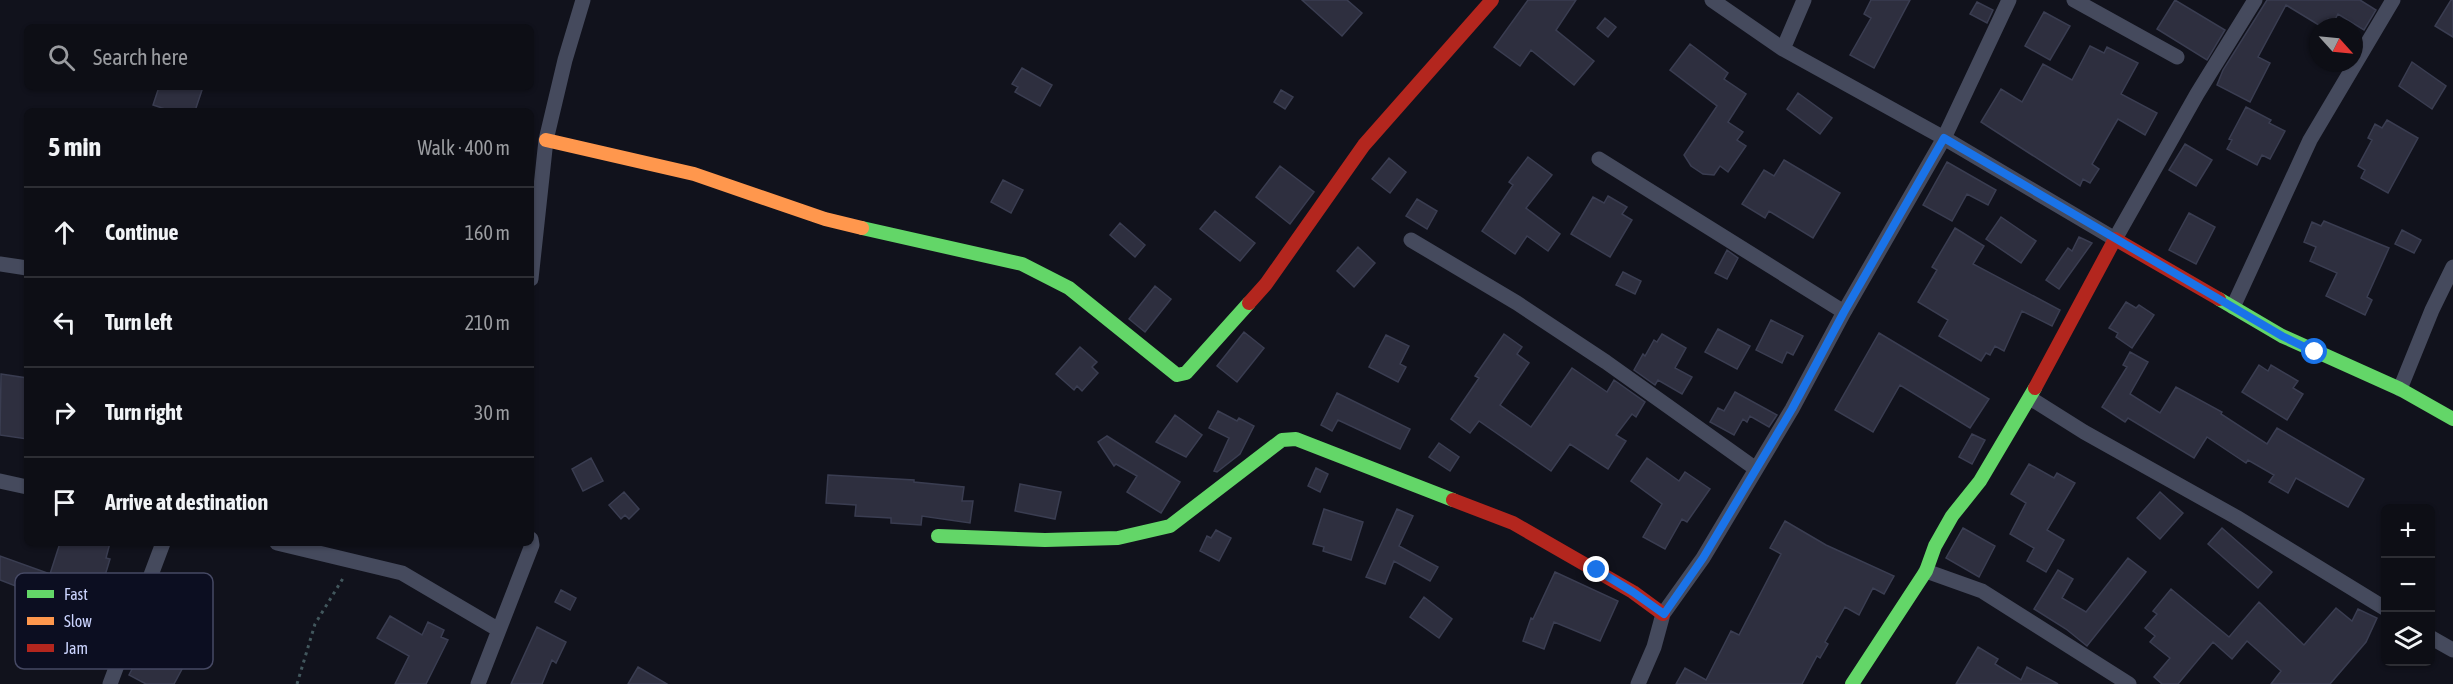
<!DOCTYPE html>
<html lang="en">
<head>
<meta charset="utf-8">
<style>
  :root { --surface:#0d0e15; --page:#1b1c22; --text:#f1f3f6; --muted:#9a9ca0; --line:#2d2e34 }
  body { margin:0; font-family:"Asap Condensed",sans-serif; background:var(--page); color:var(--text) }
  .controls { position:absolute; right:18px; bottom:18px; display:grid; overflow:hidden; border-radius:9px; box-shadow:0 2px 4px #0004 }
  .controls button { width:54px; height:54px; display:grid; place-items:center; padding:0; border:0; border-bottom:2px solid var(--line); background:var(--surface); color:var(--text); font:30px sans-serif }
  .compass { position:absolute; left:2309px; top:18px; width:54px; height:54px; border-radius:50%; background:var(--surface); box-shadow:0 2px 4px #0004; rotate:117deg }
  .stop { position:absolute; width:18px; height:18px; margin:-14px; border:4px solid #1a73e8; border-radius:50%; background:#fff }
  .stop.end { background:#1a73e8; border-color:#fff; box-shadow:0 2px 6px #0008 }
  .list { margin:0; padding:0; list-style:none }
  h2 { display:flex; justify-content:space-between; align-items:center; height:78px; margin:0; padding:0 24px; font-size:26px }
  h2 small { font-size:20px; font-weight:400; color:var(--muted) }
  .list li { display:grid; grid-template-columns:39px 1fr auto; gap:18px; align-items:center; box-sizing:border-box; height:90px; padding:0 24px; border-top:2px solid var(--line) }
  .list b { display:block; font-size:22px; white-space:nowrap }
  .list em { font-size:20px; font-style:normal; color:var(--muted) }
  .icon { flex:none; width:33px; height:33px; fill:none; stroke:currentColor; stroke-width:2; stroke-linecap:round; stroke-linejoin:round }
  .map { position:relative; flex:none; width:2453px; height:684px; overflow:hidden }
  .search { position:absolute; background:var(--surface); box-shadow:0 2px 4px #0004; left:24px; top:24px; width:510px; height:66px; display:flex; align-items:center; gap:15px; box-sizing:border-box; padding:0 21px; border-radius:9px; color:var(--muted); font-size:22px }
  .panel { position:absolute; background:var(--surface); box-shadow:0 2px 4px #0004; left:24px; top:108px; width:510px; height:438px; border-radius:9px }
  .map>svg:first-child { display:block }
</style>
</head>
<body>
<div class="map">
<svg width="2453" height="684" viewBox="0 0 2453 684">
  <rect width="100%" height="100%" fill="#11121c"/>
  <path fill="#2e2f3f" stroke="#3a3d51" stroke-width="1.5" d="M1302 0H1347L1362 13 1342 36Z
    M1528 0H1576L1556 30 1594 61 1574 85 1531 50 1520 66 1494 47Z
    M1871 0H1910L1874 68 1850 55 1871 18 1864 14Z
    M2175 0 2225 30 2207 60 2157 29Z
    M2267 0H2360L2376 10 2364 30 2338 14 2333 23 2328 19 2322 27 2286 5 2258 57 2270 63 2250 102 2217 85 2223 70Z
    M2451 0H2453V37L2435 26Z
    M1977 2 1993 10 1987 23 1970 14Z
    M2044 12 2070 26 2050 60 2025 46Z
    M1605 18 1616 27 1608 37 1597 28Z
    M1690 44 1728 73 1724 79 1746 94 1728 122 1743 132 1737 140 1746 146 1728 172 1720 166 1714 175 1703 174 1691 166 1684 155 1717 106 1670 70Z
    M2090 46 2104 53 2107 47 2138 63 2121 94 2157 113 2145 135 2118 119 2092 164 2099 169 2090 183 2083 179 2080 186 1981 122 2001 89 2022 102 2043 64 2072 80Z
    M2412 62 2446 86 2432 109 2399 86Z
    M1022 68 1052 85 1040 106 1015 92 1018 87 1012 84Z
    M159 87H203L195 111H171L153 105Z
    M1281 90 1293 97 1285 109 1274 102Z
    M1798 93 1832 118 1820 134 1787 109Z
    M2246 107 2271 120 2269 123 2285 131 2270 159 2262 155 2257 165 2227 149 2232 140 2229 139Z
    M2387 120 2418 138 2388 193 2361 178 2365 170 2358 166 2372 140 2368 138 2375 124 2382 128Z
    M2185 144 2212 160 2196 186 2169 170Z
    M1528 157 1552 175 1526 208 1560 234 1548 251 1527 236 1515 254 1482 231 1513 185 1509 182Z
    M1389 158 1406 172 1390 193 1372 179Z
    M1784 160 1840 193 1813 238 1769 211 1765 218 1742 204 1764 170 1774 176Z
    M1947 162 1996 190 1988 205 1967 194 1952 221 1923 205Z
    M1280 166 1314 192 1290 224 1256 197Z
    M1003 180 1023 190 1011 213 991 202Z
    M1608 196 1627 207 1622 214 1632 220 1610 257 1571 234 1593 197 1604 203Z
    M1417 199 1437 211 1427 229 1406 216Z
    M1215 211 1255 243 1240 261 1200 229Z
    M2189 213 2215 227 2196 264 2169 250Z
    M2001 217 2036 241 2021 263 1986 239Z
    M2324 221 2389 248 2367 297 2372 300 2365 315 2326 296 2337 273 2310 261 2316 247 2304 242 2312 222 2321 226Z
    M1120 223 1145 245 1135 257 1110 235Z
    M1955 228 1984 246 1973 264 2060 310 2052 326 2022 311 2004 351 1995 346 1990 355 1986 353 1981 361 1939 336 1948 320 1918 302 1937 270 1932 267Z
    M2402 230 2421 240 2414 253 2395 244Z
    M2079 237 2092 243 2059 289 2046 280 2068 248 2072 251Z
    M1358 247 1375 263 1354 287 1337 271Z
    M1727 250 1738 258 1727 279 1715 273Z
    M1623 272 1641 281 1635 294 1616 285Z
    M1155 286 1171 299 1145 332 1129 319Z
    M2126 302 2136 308 2139 305 2154 315 2132 348 2116 337 2118 333 2109 328Z
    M1771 320 1803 336 1793 355 1787 352 1782 363 1756 350Z
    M1718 329 1750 346 1737 369 1705 352Z
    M1244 332 1264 348 1237 382 1217 366Z
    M1879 333 1989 399 1970 428 1900 385 1873 432 1835 410Z
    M1504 334 1522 347 1517 354 1529 363 1500 405 1531 427 1572 368 1607 392 1614 380 1645 402 1636 417 1632 414 1616 435 1626 441 1608 469 1570 444 1551 471 1479 421 1470 433 1451 419 1479 378 1475 376Z
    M1662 334 1686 348 1675 368 1692 377 1682 394 1658 380 1655 385 1634 370 1643 354 1645 356 1654 340 1657 342Z
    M1386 335 1409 346 1400 364 1406 367 1398 382 1369 367Z
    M1080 347 1097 362 1092 367 1098 373 1082 391 1077 386 1074 390 1056 374Z
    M2130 352 2148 362 2130 394 2160 413 2176 387 2222 412 2221 414 2267 444 2277 428 2364 479 2348 507 2296 478 2288 493 2269 482 2274 475 2248 460 2246 463 2207 437 2194 458 2128 418 2125 422 2102 407 2127 367 2123 365Z
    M2259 365 2268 371 2271 365 2298 381 2293 388 2303 394 2287 420 2242 392Z
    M1 374 27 378V439L0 435Z
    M1735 392 1777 415 1769 427 1750 416 1747 422 1743 419 1734 435 1710 422 1718 408 1724 411Z
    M1337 393 1410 429 1400 449 1338 420 1332 431 1321 425Z
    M1218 411 1237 421 1239 418 1254 426 1240 454 1217 472 1214 471 1229 438 1209 428Z
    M1175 415 1202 435 1186 457 1156 442Z
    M1972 434 1985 440 1972 464 1959 457Z
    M1107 436 1180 482 1161 513 1127 492 1137 476 1116 464 1114 466 1098 442Z
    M1439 443 1459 457 1450 471 1429 457Z
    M591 458 603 481 583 491 572 469Z
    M1647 458 1679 481 1685 472 1710 489 1687 522 1682 519 1665 549 1643 537 1662 504 1631 481Z
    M2029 464 2054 478 2057 473 2075 483 2047 530 2064 540 2046 572 2027 561 2034 548 2010 534 2026 503 2011 494Z
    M1316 468 1328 474 1320 492 1308 486Z
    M828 475 914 480V482L964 487 962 501H973L970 523 922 516 921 525 891 523V518L855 516 856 505 826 503Z
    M1020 484 1061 492 1055 519 1015 511Z
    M624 492 639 509 629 519 625 515 621 519 609 505Z
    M2160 492 2183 513 2160 539 2137 518Z
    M1324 509 1363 522 1351 560 1323 551 1324 547 1313 544Z
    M1397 509 1413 516 1399 546 1438 567 1430 581 1394 561 1385 584 1366 577Z
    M1785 521 1826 545 1894 576 1884 594 1873 588 1859 615 1845 607 1825 642 1828 644 1820 658 1817 656 1802 684H1676L1685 668 1706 680 1731 631 1739 635 1781 554 1770 548Z
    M1963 528 1995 546 1979 577 1946 558Z
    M2222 528 2272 572 2258 588 2208 544Z
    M1216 530 1231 538 1219 561 1200 551 1207 536 1211 538Z
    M60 543H110L106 558 110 559 100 592 125 601 119 618 28 585 26 590 0 580V556L50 574Z
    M2128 558 2146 572 2087 646 2066 629 2034 609 2058 570 2073 579 2062 598 2086 612Z
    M1555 572 1618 601 1600 641 1554 622 1544 649 1523 641 1531 618 1533 619Z
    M2171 589 2229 637 2259 602 2304 645 2336 608 2352 621 2358 609 2377 618 2366 642 2330 684H2271L2281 671 2247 641 2232 659 2213 642 2178 684H2162L2154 677 2170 658 2150 642 2155 636 2145 628 2157 614 2153 611Z
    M561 590 576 598 570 610 555 602Z
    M1424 597 1452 619 1439 638 1410 617Z
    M390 616 422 635 428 622 444 630 441 637 448 640 426 684H395L409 656 377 638Z
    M537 627 566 642 556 663 552 660 542 684H511Z
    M164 644 188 658 174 684H146L129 675 142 650 156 658Z
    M1978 647 1998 659 1995 664 2021 680 2027 667 2058 684H1956Z
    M638 667 667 684H628Z"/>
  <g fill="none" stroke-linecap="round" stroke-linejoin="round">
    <path stroke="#42575d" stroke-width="3" stroke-dasharray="3 4.5" stroke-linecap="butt" d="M297 684 315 624 345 575"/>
    <path stroke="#454a5d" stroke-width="15" d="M1712 0 1783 49 1944 138 2115 239 2197 94 2255 0
      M2074 0 2177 57
      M1783 49 1804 0
      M1599 159 1844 312
      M1411 240 1517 303 1606 362 1756 469
      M0 264 27 268
      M531 279 546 140 565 60 583 0
      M2233 307 2310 140 2393 0
      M2400 389 2432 310 2453 267
      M2030 398 2084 432 2236 517 2386 609
      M0 481 27 487
      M277 543 402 573 499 630
      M1926 571 1982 591 2129 684
      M2430 637 2453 650
      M110 684 163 543
      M478 684 532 545 531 539
      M1638 684 1654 647 1663 614 1703 558 1792 409 1844 312 1944 138 2009 0"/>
    <path stroke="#63d668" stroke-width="14" d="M862 228 1022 264 1069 288 1177 375 1186 373 1249 303
      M2219 299 2282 336 2400 389 2453 419
      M938 536 1045 540 1118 538 1170 526 1282 440 1296 439 1453 500
      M1852 684 1926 571 1935 546 1952 516 1980 481 2035 388"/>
    <path stroke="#ff974d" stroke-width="14" d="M546 140 694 174 825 219 862 228"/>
    <path stroke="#b3261e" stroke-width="14" d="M1249 303 1266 284 1364 145 1492 0
      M2035 388 2115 239 2219 299
      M1453 500 1513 523 1633 592 1663 614"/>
  </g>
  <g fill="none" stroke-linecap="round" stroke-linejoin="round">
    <path stroke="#1a73e8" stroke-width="8" d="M1597 570 1633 592 1664 614 1703 558 1792 409 1844 312 1944 138 2282 336 2315 352"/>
  </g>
  <rect x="15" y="573" width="198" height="96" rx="9" fill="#0c0e21" stroke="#464964" stroke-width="1.5"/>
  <rect x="27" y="590" width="27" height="8" fill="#63d668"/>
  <rect x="27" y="617" width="27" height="8" fill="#ff974d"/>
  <rect x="27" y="644" width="27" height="8" fill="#b3261e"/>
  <g font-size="16" fill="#ccd4ff">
    <text x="64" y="600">Fast</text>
    <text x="64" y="627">Slow</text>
    <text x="64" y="654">Jam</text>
  </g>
</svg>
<div class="controls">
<button>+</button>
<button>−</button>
<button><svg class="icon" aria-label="layers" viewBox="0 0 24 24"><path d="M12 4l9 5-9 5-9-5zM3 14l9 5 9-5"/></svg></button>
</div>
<svg class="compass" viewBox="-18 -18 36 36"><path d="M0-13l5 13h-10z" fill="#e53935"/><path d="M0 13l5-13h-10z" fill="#9a9ca0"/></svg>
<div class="stop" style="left:2315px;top:352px"></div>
<div class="stop end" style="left:1597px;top:570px"></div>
<div class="search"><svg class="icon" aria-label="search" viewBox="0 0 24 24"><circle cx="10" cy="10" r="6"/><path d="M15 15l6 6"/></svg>Search here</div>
<section class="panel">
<h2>5 min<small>Walk · 400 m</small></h2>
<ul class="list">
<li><svg class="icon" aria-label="ahead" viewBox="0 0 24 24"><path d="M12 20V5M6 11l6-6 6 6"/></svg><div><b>Continue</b></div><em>160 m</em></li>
<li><svg class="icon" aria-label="left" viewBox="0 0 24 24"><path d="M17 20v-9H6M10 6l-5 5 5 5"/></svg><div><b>Turn left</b></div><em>210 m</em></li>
<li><svg class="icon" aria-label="right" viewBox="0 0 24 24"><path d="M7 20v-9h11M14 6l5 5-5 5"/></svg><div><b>Turn right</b></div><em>30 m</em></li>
<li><svg class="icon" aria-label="arrive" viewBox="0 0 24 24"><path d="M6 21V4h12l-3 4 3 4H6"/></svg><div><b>Arrive at destination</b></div></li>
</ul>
</section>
</div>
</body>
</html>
